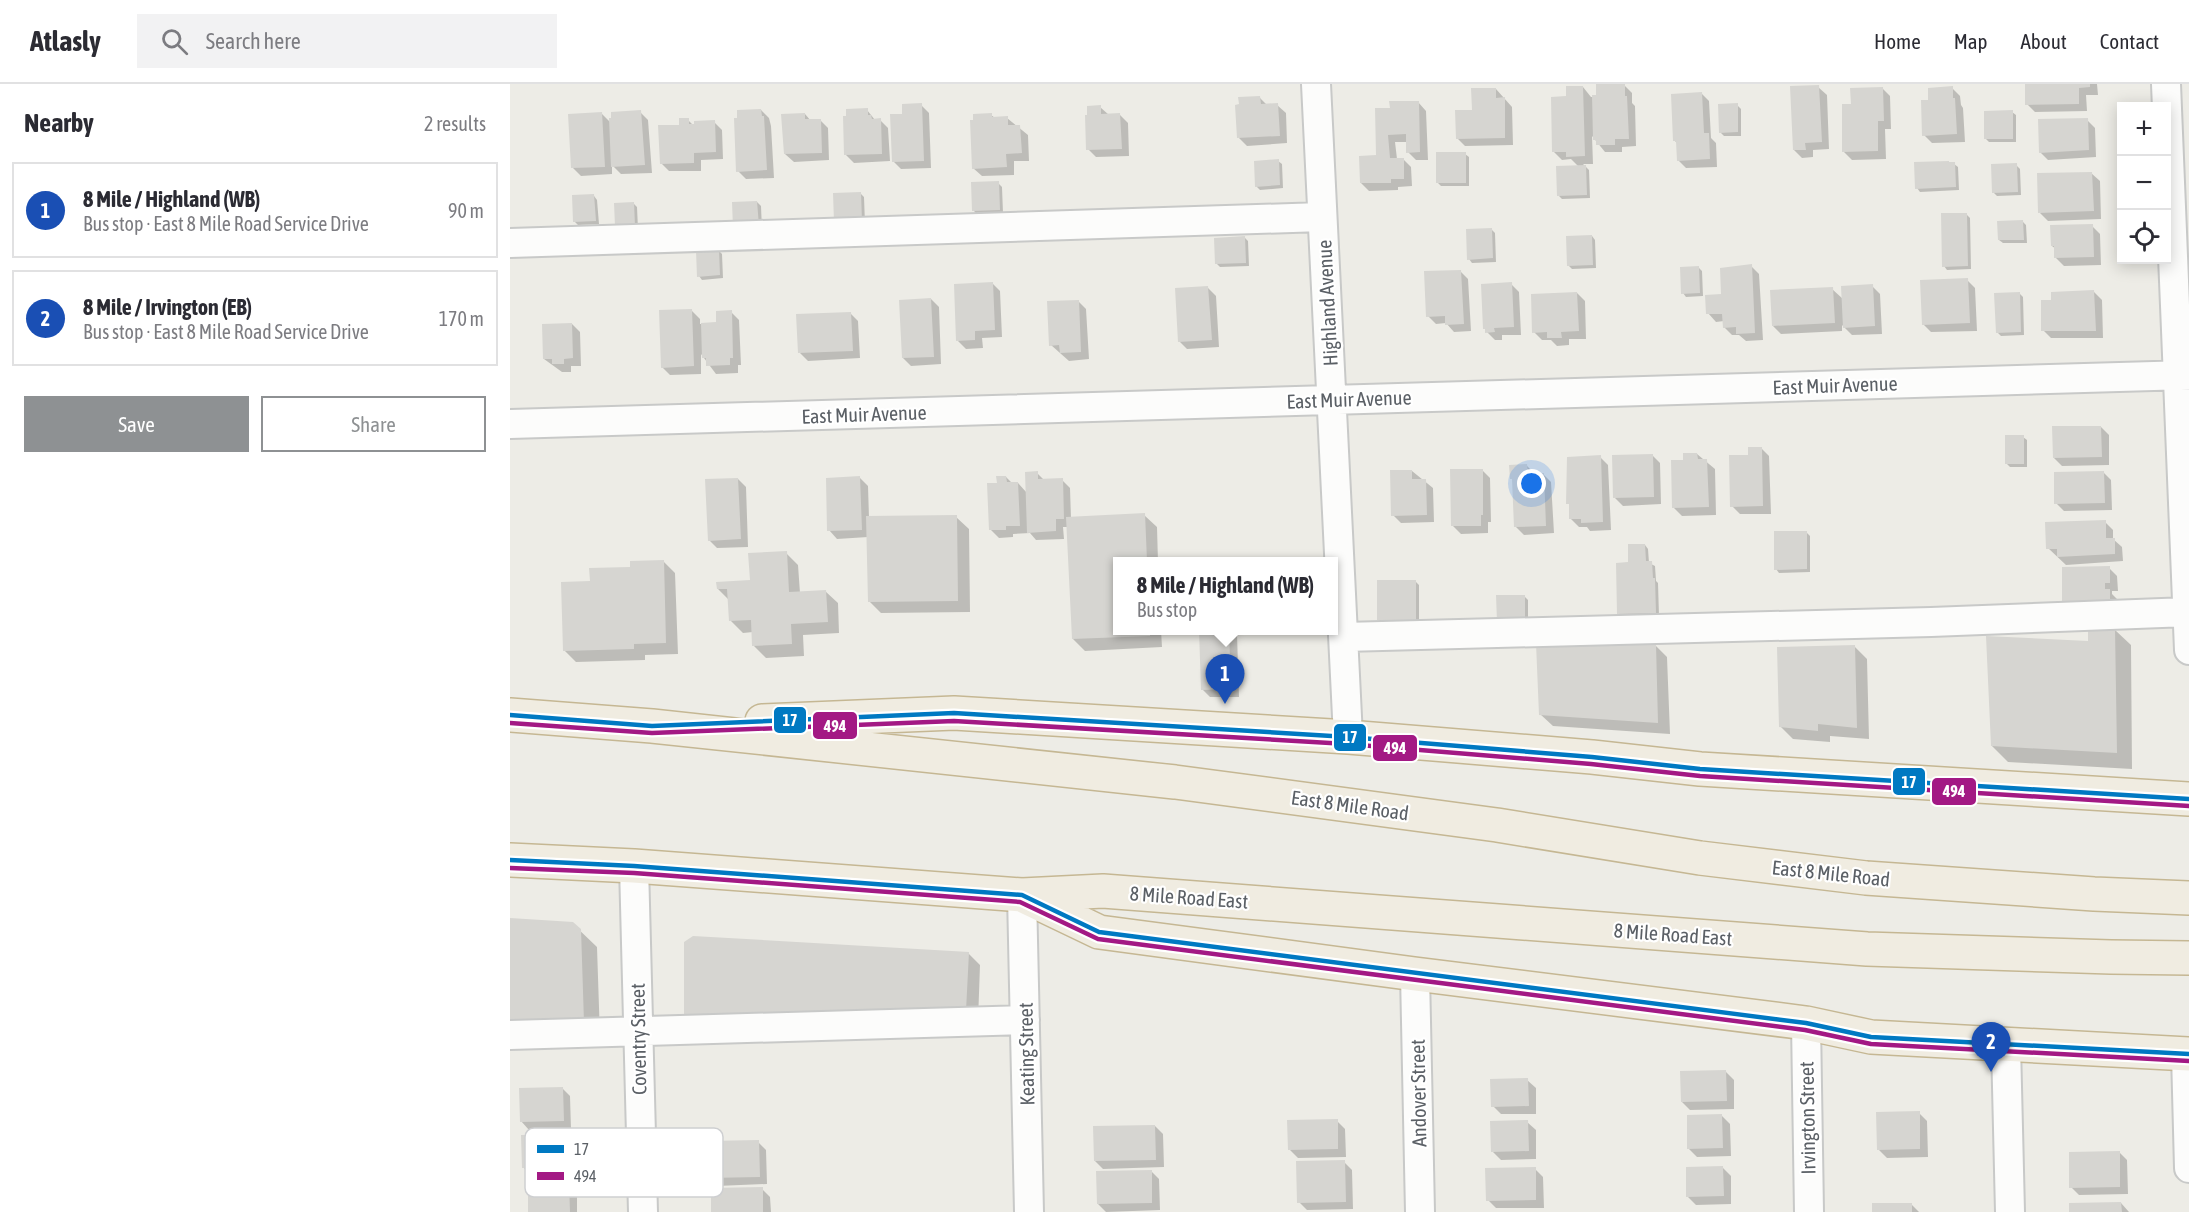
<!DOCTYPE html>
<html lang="en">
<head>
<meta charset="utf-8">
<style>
  :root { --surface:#fff; --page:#f2f2f3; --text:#2b2b33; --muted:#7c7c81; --line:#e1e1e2; --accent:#8e9193 }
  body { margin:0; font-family:"Asap Condensed",sans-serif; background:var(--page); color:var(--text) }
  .controls { position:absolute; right:18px; top:18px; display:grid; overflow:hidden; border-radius:0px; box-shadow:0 3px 15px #0003 }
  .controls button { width:54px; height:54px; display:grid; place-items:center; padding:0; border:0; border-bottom:2px solid var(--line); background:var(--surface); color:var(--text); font:30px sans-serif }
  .you { position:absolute; left:1022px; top:400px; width:21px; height:21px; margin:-15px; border:4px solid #fff; border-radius:50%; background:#1a73e8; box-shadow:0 0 0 9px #1a73e833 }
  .badge { display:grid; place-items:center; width:39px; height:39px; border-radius:50%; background:var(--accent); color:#fff; font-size:20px; font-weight:700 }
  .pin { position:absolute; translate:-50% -50px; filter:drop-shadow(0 2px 3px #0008) }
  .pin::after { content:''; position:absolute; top:32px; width:21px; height:18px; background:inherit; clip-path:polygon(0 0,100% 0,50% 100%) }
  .popup { position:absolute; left:603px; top:473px; width:225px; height:78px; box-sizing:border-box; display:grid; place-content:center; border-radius:0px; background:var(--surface); filter:drop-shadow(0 2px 4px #0005); font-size:20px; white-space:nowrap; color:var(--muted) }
  .popup b { font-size:22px; color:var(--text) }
  .popup::after { content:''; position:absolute; left:50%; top:100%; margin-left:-12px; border:12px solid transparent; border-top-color:var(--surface) }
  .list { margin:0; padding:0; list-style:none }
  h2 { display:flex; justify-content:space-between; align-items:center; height:78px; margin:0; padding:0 24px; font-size:26px }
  h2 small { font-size:20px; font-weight:400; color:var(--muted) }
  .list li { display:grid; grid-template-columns:39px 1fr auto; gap:18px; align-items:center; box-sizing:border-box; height:96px; margin:0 12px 12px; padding:0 12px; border:2px solid var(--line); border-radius:0px }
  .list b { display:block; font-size:22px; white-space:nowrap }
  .list p { margin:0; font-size:20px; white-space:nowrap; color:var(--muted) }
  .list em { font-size:20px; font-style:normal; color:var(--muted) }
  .actions { display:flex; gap:12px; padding:18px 24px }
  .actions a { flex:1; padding:14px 0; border:2px solid var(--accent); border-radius:0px; text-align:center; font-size:21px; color:var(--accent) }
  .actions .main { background:var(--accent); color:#fff }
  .icon { flex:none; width:33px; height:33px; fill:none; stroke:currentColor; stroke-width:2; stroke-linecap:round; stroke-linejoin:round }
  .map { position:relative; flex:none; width:1679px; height:1128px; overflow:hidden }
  header { display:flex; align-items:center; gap:36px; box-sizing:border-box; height:84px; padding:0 30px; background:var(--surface); border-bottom:2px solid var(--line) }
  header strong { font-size:28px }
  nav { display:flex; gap:33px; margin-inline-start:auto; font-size:21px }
  .search { width:420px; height:54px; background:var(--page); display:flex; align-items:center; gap:15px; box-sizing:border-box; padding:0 21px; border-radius:0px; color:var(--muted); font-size:22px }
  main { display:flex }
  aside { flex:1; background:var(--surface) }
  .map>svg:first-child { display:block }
</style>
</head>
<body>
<header>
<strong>Atlasly</strong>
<div class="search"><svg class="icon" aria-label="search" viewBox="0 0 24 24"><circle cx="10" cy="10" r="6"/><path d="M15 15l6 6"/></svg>Search here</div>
<nav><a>Home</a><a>Map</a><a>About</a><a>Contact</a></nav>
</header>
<main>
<aside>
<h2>Nearby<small>2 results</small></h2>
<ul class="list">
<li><span class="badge" style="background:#1a4fb4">1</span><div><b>8 Mile / Highland (WB)</b><p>Bus stop · East 8 Mile Road Service Drive</p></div><em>90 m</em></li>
<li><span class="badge" style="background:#1a4fb4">2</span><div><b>8 Mile / Irvington (EB)</b><p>Bus stop · East 8 Mile Road Service Drive</p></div><em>170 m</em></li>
</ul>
<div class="actions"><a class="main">Save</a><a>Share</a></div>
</aside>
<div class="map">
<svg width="1679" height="1128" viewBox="0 0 1679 1128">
  <rect width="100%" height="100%" fill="#edece6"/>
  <path fill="#0003" d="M1516 0H1587L1588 11H1576L1577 27 1525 28 1517 20Z
    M1114 1 1122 9V19L1125 22 1126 62 1112 63V68H1095L1082 52 1083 80H1073L1079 86 1080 114 1052 115 1049 112 1069 83 1061 75 1052 76 1044 68 1058 14 1073 3 1081 13H1087Z
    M1308 3 1317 11 1319 65 1303 66V73L1292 74 1284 66Z
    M1372 4 1380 12 1381 45H1375L1376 75 1342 76 1334 68 1342 21Z
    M1442 4 1450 12 1451 21 1453 24 1455 58 1422 59 1414 51 1420 17Z
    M986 5 1002 23 1003 61 955 62 947 54 963 27Z
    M1191 9 1199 17 1201 54 1206 59 1207 83 1176 84 1168 76V60L1165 57Z
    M750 14 757 21H767L776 29 777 59 737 62 729 54Z
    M908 18 916 27 918 76H906L898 68V58H885L887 75H893L901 83 902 102 888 103V106L859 107 851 99 868 73 881 25Z
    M411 21 419 29 421 84 391 85 383 77 394 31Z
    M1227 21 1231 25V52H1214L1210 48Z
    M590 23 599 31H610L618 39 619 72 586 73 578 65Z
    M251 26 259 34 261 42 264 94 236 95 228 87 229 36Z
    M357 26 365 36H370L378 44 380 77 344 79 336 71Z
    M130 28 138 36 142 89 111 90 102 81V90L71 92 63 84 92 30 100 38Z
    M1502 28 1506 31V58H1479L1476 55Z
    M295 30 301 37 310 36 318 44 319 76 284 78 275 70Z
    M481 31 485 34H497L518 51 519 77H504V91L472 92 463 84Z
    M178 36 185 43 204 38 212 46 213 75 191 76V87H159L151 79 170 42Z
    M1577 36 1585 44 1586 73 1538 76 1530 68Z
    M955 70 959 73V102H931L927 98Z
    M768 77 772 80 773 104 750 106 746 102Z
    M1444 80 1448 83 1449 106 1410 108 1407 104Z
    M1506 81 1510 85 1511 111 1487 112 1483 108Z
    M1581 89 1590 97 1591 135 1538 137 1530 129Z
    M488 99 492 103 493 129 467 130 463 126Z
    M351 110 354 113 355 140 329 141Z
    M84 112 87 116 89 140 68 141 64 137Z
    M247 118 251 122 252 146 228 147Z
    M124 120 127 123 128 145H110Z
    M1456 130 1460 134 1461 185 1437 186 1434 182Z
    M1513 138 1516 141 1517 159H1493L1489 156Z
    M1582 142 1590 150 1591 181 1554 182 1546 174V165L1542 162Z
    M981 145 985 149 986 178 962 179 959 175Z
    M1082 152 1085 156 1086 184 1062 185 1058 181Z
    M735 154 738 157 739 182 710 183 706 179Z
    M208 166 212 170 213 194 192 196 189 192Z
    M1241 182 1249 190 1253 256 1236 257 1229 251H1222L1214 243V237L1206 238 1198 229Z
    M1189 184 1192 187 1193 212 1176 213 1173 209Z
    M950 187 958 195 961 247 944 248 936 239 926 240 918 232Z
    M1457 196 1465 204 1467 247 1421 248 1413 240Z
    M482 199 490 207 492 253 472 254 473 264 456 265 448 257Z
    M1001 200 1009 208 1011 251H992V256H985L977 248Z
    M1362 202 1370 210 1372 250 1342 251 1332 241V247L1271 250 1263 242 1322 205 1333 215Z
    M698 204 706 212 709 263 677 265 669 257Z
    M1584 208 1592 216 1593 254H1541L1533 246 1543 217Z
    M1067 209 1075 217 1076 255H1059V261L1047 262 1041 256H1032L1024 248Z
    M1509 209 1513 213 1514 251 1491 252 1487 248Z
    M421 215 429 223 431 280 401 282 393 274Z
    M568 217 576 225 579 275 559 277 541 261Z
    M182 227 190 235V240L207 239 221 228 229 236 231 281H228V289L206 290 191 270V290L160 291 152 283Z
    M340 229 348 237 350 274 298 277 290 269Z
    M62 240 70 248 71 282H61V288H52L34 275Z
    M1591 343 1599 351V381L1552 382 1544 374Z
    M1513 353 1517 356V383H1500L1496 379Z
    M1251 364 1259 372 1261 430H1230L1222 422 1240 372Z
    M1187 370 1205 385 1206 431 1172 432 1164 424 1175 377Z
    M1142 371 1150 379 1151 420 1113 422 1105 414Z
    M1090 373 1098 381 1101 446 1080 447 1077 443H1069L1061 435Z
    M1017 382 1025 390H1033L1041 398 1044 449 1014 451 1006 443 1004 396Z
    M972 386 980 394 981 438H978V449L951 450 943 442Z
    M902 387 923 404 924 438 891 439 883 431Z
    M1593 388 1601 396 1602 426 1554 427 1546 419Z
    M527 389 535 397 552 396 560 404 561 434 634 431 647 443 648 478H607V546H651L652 563 575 567 563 555 558 443H553L554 455 526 456 520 449 503 450V453L489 454 481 446 488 400 496 393 502 399H508L517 409Z
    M350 394 358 402 359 434 446 433 459 445 460 528 371 529 359 517 358 453 327 455 319 446Z
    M228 395 236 403 238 463 207 464 199 456Z
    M1595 438 1603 446V455L1612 463 1613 477 1556 481 1538 464Z
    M1296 448 1300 452V488L1269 489 1266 485Z
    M1135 461 1138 465 1139 479 1145 482 1146 497 1148 499 1149 532 1112 533 1109 529 1120 480Z
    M276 469 288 481 290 509 315 507 328 519 329 549 293 551 294 572 256 574 244 562 243 548 233 549 221 537 219 516 208 505 241 497Z
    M153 477 165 489 168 570 135 571V576L66 578 54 566 81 498 122 485Z
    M1599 484 1607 492 1608 507H1602V510L1607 515V528L1562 529Z
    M906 498 909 501V539H872L868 535Z
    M1014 512 1018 516V540L992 541Z
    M690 546H723L727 550 729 613H700L692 605Z
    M1605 546 1621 561 1622 685 1498 678 1482 662 1579 559Z
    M1105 557 1110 562 1145 561 1157 573 1160 650 1043 642 1030 630Z
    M1344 562 1357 575 1359 655 1320 652V658L1283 655 1271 643Z
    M0 836 62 839 87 863 90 953 0 956Z
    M458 869 470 881 468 938 188 943 176 930Z
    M1216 988 1224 996V1025L1180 1026 1172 1018Z
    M1017 996 1026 1004V1030H991L983 1022Z
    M52 1004 60 1012 61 1045 19 1046 11 1037Z
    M1409 1029 1417 1037 1418 1073 1377 1074 1369 1066Z
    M1212 1032 1220 1040 1221 1072 1187 1073 1179 1065Z
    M827 1037 835 1045 836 1073 788 1074 780 1066Z
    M1017 1038 1026 1046V1075L991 1076 983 1068Z
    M645 1042 653 1050 654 1083 593 1085 585 1077Z
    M54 1051 62 1059 63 1090 21 1091 13 1083Z
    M248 1058 256 1066 257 1100 207 1102 199 1094Z
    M1609 1068 1617 1076 1618 1110 1569 1111 1561 1103Z
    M834 1078 842 1086 843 1125 797 1126 789 1118Z
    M1213 1084 1221 1092V1120L1186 1121 1178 1113Z
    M1025 1085 1033 1093 1034 1124H986L978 1116Z
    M641 1087 649 1095 650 1126 596 1128 588 1120Z
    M59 1098 67 1106V1128H20Z
    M252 1105 260 1113 261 1128H203Z
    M1611 1119 1619 1128H1560Z
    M1401 1120 1409 1128H1364Z"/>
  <path fill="#d6d5d1" d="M1086 0H1115V12H1117L1119 55H1105V61H1086V56H1083L1082 11H1086Z
    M1515 0H1580V3L1569 4V20L1515 21Z
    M1309 1 1312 58 1295 59 1296 66H1283L1280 2Z
    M1056 2H1073L1075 72 1056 73V68H1042L1041 13 1056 12Z
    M1443 2V14H1445L1447 50 1412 52 1411 16H1418V4Z
    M1373 3 1374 37H1368V67L1332 68V20H1341L1340 4Z
    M961 4H986V14L995 13V54L946 55 945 26H962Z
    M1192 8 1194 49H1199L1200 75 1167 77 1166 57H1163L1161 10Z
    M750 12 751 20 768 19 770 52 727 54 725 21 729 20 728 13Z
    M879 17H909L910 68 896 69V50L878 51 880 74H894V95H881V99H850L849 72 866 71 865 24H880Z
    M412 19 414 77 382 78 380 30H392V20Z
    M1228 19V48L1209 49 1208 20Z
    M591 21V30L610 29 612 65 576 66 575 31H577V22Z
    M358 24V31H361L362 35 371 34 372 70 334 71 333 32H336V25Z
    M251 25 252 32H254L257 86 226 88 224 34H227V26Z
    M131 26 135 81 101 83 99 34H101V28Z
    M1503 26V55H1474V27Z
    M92 28 95 83 61 84 58 30Z
    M295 29V35H311L312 69 274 70 271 30Z
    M482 29V33L498 32V41H510L512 69 496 70 497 83 462 85 460 36H463V30Z
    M169 34H179V40H184V37L205 36 206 68 184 69V79L150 80 148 41H169Z
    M1578 34 1579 66 1529 69 1528 35Z
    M926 68H956V99H926Z
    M769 75 770 101 745 103 744 77Z
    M1439 77V78H1445L1446 103 1405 105 1404 78Z
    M1507 79 1508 108 1482 109 1481 80Z
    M1076 81 1077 111 1047 112 1046 82Z
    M1582 88 1584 127 1528 129 1527 89Z
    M489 97 490 126 462 127 461 98Z
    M351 108 352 137 324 138 323 109Z
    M84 110 86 137 63 138 62 111Z
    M247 117 249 142 223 144 222 118Z
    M124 118 125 142H105L104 119Z
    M1431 129H1457L1458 182 1432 183Z
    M1513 136 1514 156H1488L1487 137Z
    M1583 140 1584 173 1544 174V162H1541L1540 141Z
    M982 144 983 174 957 176 956 145Z
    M1082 151 1083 181 1057 182 1056 152Z
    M735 152 736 179 705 180 704 154Z
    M209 165 210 191 187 193 186 166Z
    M1242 180 1245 249 1226 250V243L1213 244 1212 230H1196L1195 211 1211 210 1210 184Z
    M1189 182 1190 209 1171 210 1170 183Z
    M951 186 954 240 935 241V232L916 233 914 187Z
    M1458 194 1460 239 1412 241 1410 196Z
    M483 198 485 246 465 247V256L446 257 444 200Z
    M1002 198 1004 243 984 244 985 248 975 249V245H973L971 200Z
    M1363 200 1365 242 1333 244 1331 202Z
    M698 202 702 256 668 258 665 204Z
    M1323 203 1325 239 1262 242 1260 206Z
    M1584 206 1586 247H1531V216H1541V208Z
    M1067 208 1069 247 1051 248 1052 254H1037V248L1022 249 1021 210Z
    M1510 208 1511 248 1486 249 1484 209Z
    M421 214 424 273 392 274 389 216Z
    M569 216 571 268 550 269 549 261 539 262 537 217Z
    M182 225 184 282 151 284 149 226Z
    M222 226 223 274H220V281L196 282V274H192L191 239 206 238V227Z
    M341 228 343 267 288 269 286 230Z
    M62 239 63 274 54 275V280H42V275H33L32 240Z
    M1542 342H1591L1592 373 1543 374Z
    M1495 351H1514V380H1495Z
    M1238 363H1252L1253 422 1220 423 1219 371H1238Z
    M1173 369H1187L1188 375H1197L1199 423 1162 424 1161 376H1173Z
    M1143 370 1144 413 1103 414 1102 371Z
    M1091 371 1093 438 1071 439V435H1059V420H1056L1057 373Z
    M1017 380 1018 389H1034L1036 442 1004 443 1002 395H1000L999 381Z
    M940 385H973V431H971V442H941Z
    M880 386H902V395H916L917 431 881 432Z
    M528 387V395L553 394 554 435H546V447L517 449 515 388Z
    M1594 387 1595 419 1544 420V388Z
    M350 392 352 446 317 447 316 394Z
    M486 392H496L497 398H508L510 442H496V446H479L477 399H487Z
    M228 394 231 455 198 457 195 395Z
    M635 429 637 477 607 478V546H640V552L562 555 556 433Z
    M447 431 448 517 358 518 356 432Z
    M1596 436V454H1605V470L1547 473V465H1536L1535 438Z
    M1264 447H1297V485L1264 486Z
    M1118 460H1135L1136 477H1142L1143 494H1145L1146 529 1107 530 1106 479 1118 478Z
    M277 467 279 508 316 506 318 538 281 540 282 560 242 562 241 536 219 537 217 505H207L206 498 240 496 238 469Z
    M154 476 156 559 124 560V565L53 567 51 498 80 497 79 484 120 483V477Z
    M1600 482V499H1595V505H1600V520L1552 521V483Z
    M867 496H906V536H867Z
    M986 511H1015V537L987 538Z
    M1578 544H1605L1607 669 1481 662 1476 552 1578 557Z
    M689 546H719L721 605 691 606Z
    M1106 556V561L1146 560 1148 639 1029 631 1026 559Z
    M1345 561 1347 644 1308 640V647L1269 643 1267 563Z
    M0 834 63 838 71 845 74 938 0 940Z
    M183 852 459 868 456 927 400 930 242 929 174 931V858Z
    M1216 986 1217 1017 1171 1018 1170 987Z
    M1018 994 1019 1022 981 1023 980 995Z
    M53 1003 54 1037 10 1038 9 1004Z
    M1410 1027V1065L1367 1066 1366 1028Z
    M1212 1030 1213 1064 1177 1065V1031Z
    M828 1035V1065L778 1066 777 1036Z
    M1018 1036 1019 1067 981 1068 980 1037Z
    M645 1041 646 1076 584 1077 583 1042Z
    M54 1050 56 1083 12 1084 11 1051Z
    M249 1056 250 1093 198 1094 197 1057Z
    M1610 1067V1103L1559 1104V1068Z
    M835 1076 836 1118 787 1119 786 1077Z
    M1213 1082 1214 1112 1176 1113V1083Z
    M1026 1083V1116L976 1117 975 1084Z
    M642 1086V1119L587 1120 586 1087Z
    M59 1097 60 1128H18V1098Z
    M253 1103V1128H201V1104Z
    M1611 1118 1612 1128H1559V1119Z
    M1362 1119H1402V1128H1362Z"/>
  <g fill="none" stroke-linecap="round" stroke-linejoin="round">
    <defs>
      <path id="minor" d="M806 0 838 653
        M1656 0 1679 566
        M0 159 812 133
        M0 340 1679 291
        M834 553 1421 538 1678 528
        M124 782 133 1128
        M512 811 519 1128
        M905 890 910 1128
        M1296 939 1299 1128
        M0 951 515 936
        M1496 961 1500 1128
        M1676 970 1679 1084"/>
      <path id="highway" d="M0 631 142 642 665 698 987 741 1190 774 1356 794 1584 810 1679 814
        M252 637 444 629 838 653 1082 673 1190 685 1679 715
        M0 776 124 782 512 811 593 807 1357 865 1601 873 1679 874
        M516 813 589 848 905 890 1296 939 1361 953 1679 970"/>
    </defs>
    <use href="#minor" stroke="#c8c9c8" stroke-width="32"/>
    <use href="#highway" stroke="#c5b793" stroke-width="36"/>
    <use href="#minor" stroke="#fcfcfb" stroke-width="28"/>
    <use href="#highway" stroke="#f0ece1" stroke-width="33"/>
    <defs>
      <path id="bus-1" d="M0 631 142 642 444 629 838 653 1082 673 1190 685 1679 715
        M0 776 124 782 512 811 589 848 1296 939 1361 953 1679 970"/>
      <path id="bus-2" d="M0 639 142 649 444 637 837 660 1081 680 1190 692 1679 722
        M0 784 124 789 510 818 588 855 1295 946 1361 960 1679 977"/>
    </defs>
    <use href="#bus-1" stroke="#fff" stroke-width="9"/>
    <use href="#bus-2" stroke="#fff" stroke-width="9"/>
    <use href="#bus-1" stroke="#0079c2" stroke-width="4.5"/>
    <use href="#bus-2" stroke="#a31984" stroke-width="4.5"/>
  </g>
  <g text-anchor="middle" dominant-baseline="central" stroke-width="4.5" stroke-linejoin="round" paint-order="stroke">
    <g font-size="20" fill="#5b6066" stroke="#fff">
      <text transform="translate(817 219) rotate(-93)">Highland Avenue</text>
      <text transform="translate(1325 301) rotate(-2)">East Muir Avenue</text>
      <text transform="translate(839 315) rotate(-2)">East Muir Avenue</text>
      <text transform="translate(354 330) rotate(-2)">East Muir Avenue</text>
      <text transform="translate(840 721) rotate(8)">East 8 Mile Road</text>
      <text transform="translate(1321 789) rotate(6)">East 8 Mile Road</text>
      <text transform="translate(679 813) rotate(4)">8 Mile Road East</text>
      <text transform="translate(1163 850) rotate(4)">8 Mile Road East</text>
      <text transform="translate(128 955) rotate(-91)">Coventry Street</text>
      <text transform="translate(516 970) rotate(-91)">Keating Street</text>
      <text transform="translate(908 1009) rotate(-91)">Andover Street</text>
      <text transform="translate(1297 1034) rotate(-91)">Irvington Street</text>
    </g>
  </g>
  <rect x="15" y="1044" width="198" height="69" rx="9" fill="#fff" stroke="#cecfd1" stroke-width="1.5"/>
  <rect x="27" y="1061" width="27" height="8" fill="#0079c2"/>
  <rect x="27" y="1088" width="27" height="8" fill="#a31984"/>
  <g font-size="16" fill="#5b6066">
    <text x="64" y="1071">17</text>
    <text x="64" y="1098">494</text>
  </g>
  <g stroke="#fff" stroke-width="2">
    <rect x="263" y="622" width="34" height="28" rx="6" fill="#0079c2"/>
    <rect x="302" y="627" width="46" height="29" rx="6" fill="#a31984"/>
    <rect x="823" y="639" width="34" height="29" rx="6" fill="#0079c2"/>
    <rect x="862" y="650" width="46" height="28" rx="6" fill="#a31984"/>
    <rect x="1382" y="683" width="34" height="29" rx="6" fill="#0079c2"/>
    <rect x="1421" y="693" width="46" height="29" rx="6" fill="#a31984"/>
  </g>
  <g font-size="16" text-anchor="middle" font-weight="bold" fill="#fff">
    <text x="280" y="642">17</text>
    <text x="325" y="648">494</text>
    <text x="840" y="659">17</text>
    <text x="885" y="670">494</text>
    <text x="1399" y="704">17</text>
    <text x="1444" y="713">494</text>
  </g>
</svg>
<div class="controls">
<button>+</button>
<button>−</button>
<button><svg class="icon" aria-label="locate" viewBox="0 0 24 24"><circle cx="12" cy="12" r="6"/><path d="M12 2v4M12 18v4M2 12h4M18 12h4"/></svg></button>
</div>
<div class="you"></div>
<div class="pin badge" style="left:715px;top:620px;background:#1a4fb4">1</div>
<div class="popup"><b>8 Mile / Highland (WB)</b>Bus stop</div>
<div class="pin badge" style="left:1481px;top:988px;background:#1a4fb4">2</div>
</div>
</main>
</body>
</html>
